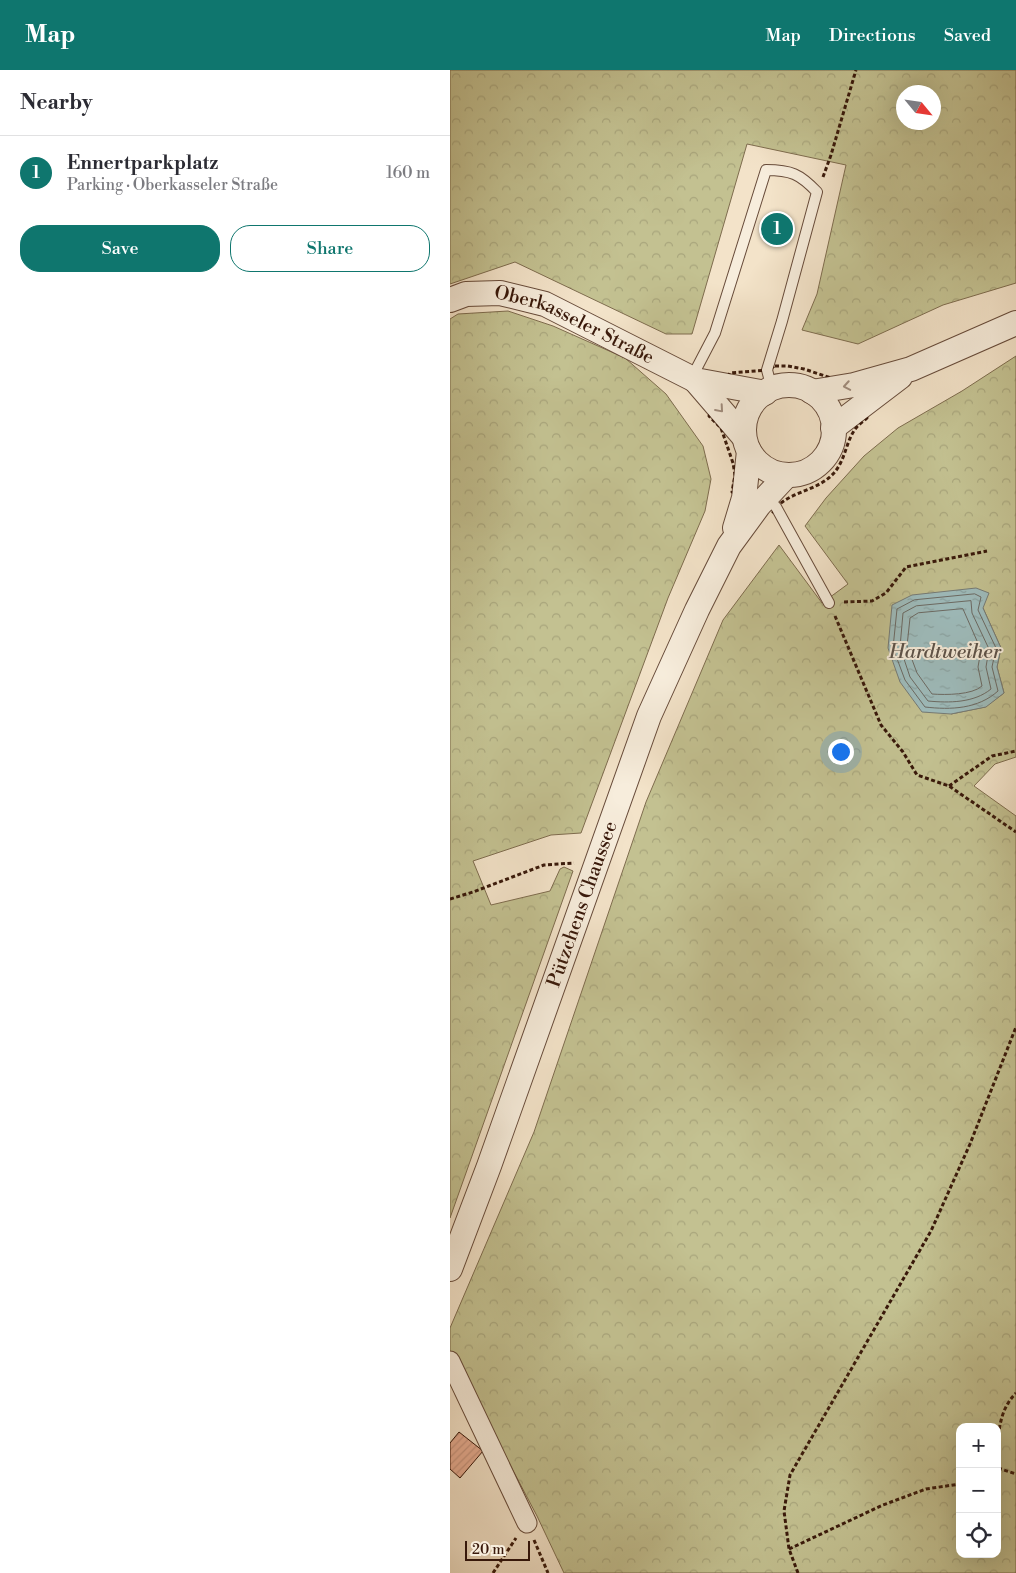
<!DOCTYPE html>
<html lang="en">
<head>
<meta charset="utf-8">
<style>
  :root { --surface:#fff; --page:#f2f2f3; --text:#2b2b33; --muted:#7c7c81; --line:#e1e1e2; --accent:#0f766e }
  body { margin:0; font-family:"Libre Bodoni",serif; background:var(--page); color:var(--text) }
  .controls { position:absolute; right:15px; bottom:15px; display:grid; overflow:hidden; border-radius:10px; box-shadow:0 5px 20px #0002 }
  .controls button { width:45px; height:45px; display:grid; place-items:center; padding:0; border:0; border-bottom:1px solid var(--line); background:var(--surface); color:var(--text); font:25px sans-serif }
  .compass { position:absolute; left:446px; top:15px; width:45px; height:45px; border-radius:50%; background:var(--surface); box-shadow:0 5px 20px #0002; rotate:119deg }
  .scale { position:absolute; left:15px; bottom:12px; width:65px; box-sizing:border-box; padding-left:5px; border:2px solid #38180a; border-top:0; font-size:14px; line-height:18px; white-space:nowrap; color:#38180a; -webkit-text-stroke:4px #f7eddc; paint-order:stroke }
  .you { position:absolute; left:390px; top:681px; width:18px; height:18px; margin:-12px; border:4px solid #fff; border-radius:50%; background:#1a73e8; box-shadow:0 0 0 8px #1a73e833 }
  .badge { display:grid; place-items:center; width:32px; height:32px; border-radius:50%; background:var(--accent); color:#fff; font-size:16px; font-weight:700 }
  .pin { position:absolute; translate:-50% -50%; border:2px solid #fff; box-shadow:0 1px 5px #0006 }
  .list { margin:0; padding:0; list-style:none }
  h2 { display:flex; justify-content:space-between; align-items:center; height:65px; margin:0; padding:0 20px; font-size:21px }
  h2 small { font-size:16px; font-weight:400; color:var(--muted) }
  .list li { display:grid; grid-template-columns:32px 1fr auto; gap:15px; align-items:center; box-sizing:border-box; height:75px; padding:0 20px; border-top:1px solid var(--line) }
  .list b { display:block; font-size:19px; white-space:nowrap }
  .list p { margin:0; font-size:16px; white-space:nowrap; color:var(--muted) }
  .list em { font-size:16px; font-style:normal; color:var(--muted) }
  .actions { display:flex; gap:10px; padding:15px 20px }
  .actions a { flex:1; padding:11px 0; border:1px solid var(--accent); border-radius:20px; text-align:center; font-size:18px; color:var(--accent) }
  .actions .main { background:var(--accent); color:#fff }
  .icon { flex:none; width:28px; height:28px; fill:none; stroke:currentColor; stroke-width:2; stroke-linecap:round; stroke-linejoin:round }
  .map { position:relative; flex:none; width:566px; height:1503px; overflow:hidden }
  header { display:flex; align-items:center; gap:30px; box-sizing:border-box; height:70px; padding:0 25px; background:var(--accent); color:#fff }
  header strong { font-size:24px }
  nav { display:flex; gap:28px; margin-inline-start:auto; font-size:18px }
  main { display:flex }
  aside { flex:1; background:var(--surface) }
  .map>svg:first-child { display:block }
</style>
</head>
<body>
<header>
<strong>Map</strong>
<nav><a>Map</a><a>Directions</a><a>Saved</a></nav>
</header>
<main>
<aside>
<h2>Nearby<small></small></h2>
<ul class="list">
<li><span class="badge">1</span><div><b>Ennertparkplatz</b><p>Parking · Oberkasseler Straße</p></div><em>160 m</em></li>
</ul>
<div class="actions"><a class="main">Save</a><a>Share</a></div>
</aside>
<div class="map">
<svg width="566" height="1503" viewBox="0 0 566 1503">
  <defs>
    <pattern id="forest-crowns" width="20" height="18" patternUnits="userSpaceOnUse" patternTransform="scale(1.25)"><rect width="20" height="18" fill="#c3c191"/><path d="M2 6a3 3 0 1 1 6 0M12 15a3 3 0 1 1 6 0" fill="none" stroke="#a8a57c"/></pattern>
    <pattern id="water-ripples" width="26" height="14" patternUnits="userSpaceOnUse" patternTransform="scale(1.25)"><rect width="26" height="14" fill="#9ebdbe"/><path d="M2 4q2-2 4 0t4 0M15 11q2-2 4 0t4 0" fill="none" stroke="#89a2a2"/></pattern>
    <pattern id="building-hatch" width="6" height="6" patternUnits="userSpaceOnUse" patternTransform="scale(1.25)"><rect width="6" height="6" fill="#e6ad92"/><path d="M-1 1l2-2M0 6l6-6M5 7l2-2" fill="none" stroke="#c6947d"/></pattern>
  </defs>
  <rect width="100%" height="100%" fill="#f3e3c9"/>
  <filter id="stains"><feTurbulence type="fractalNoise" baseFrequency=".004" numOctaves="4"/><feColorMatrix values="0 0 0 0 .2 0 0 0 0 .09 0 0 0 0 .02 0 0 0 .5 -.17"/></filter>
  <radialGradient id="worn" r=".72"><stop offset=".6" stop-color="#630" stop-opacity="0"/><stop offset="1" stop-color="#630" stop-opacity=".3"/></radialGradient>
  <path fill="url(#forest-crowns)" stroke="#7e6c4e" fill-rule="evenodd" d="M0 0H566V213L493 235 408 274 352 260 367 224 396 95 297 74 242 264H216L65 192 0 214ZM453 22H483V52H453Z
    M58 241 103 256 175 288 216 324 253 376 261 409 255 441 218 528 131 763 101 765 23 791 41 835 100 821 110 799 114 797 123 801 0 1148V249L8 244Z
    M566 286V687L545 694 524 716 566 746V1503H114L87 1446 0 1281V1258L84 1062 196 732 273 550 329 475 372 533 398 514 355 456 376 428 414 386 448 358 512 321ZM533 538 551 578 547 597 554 623 535 637 501 644ZM510 1357H547V1484H510Z"/>
  <path fill="url(#water-ripples)" stroke="#757b76" d="M526 518 539 523 533 538 551 578 547 597 554 623 536 637 501 644 472 642 450 612 438 578 442 535 462 525Z"/>
  <g fill="none" stroke-linecap="round" stroke-linejoin="round">
    <path stroke="#6b6a64" stroke-width="1" d="M525 524 531 527 528 540 546 578 542 597 548 621C528 639 501 640 475 637L455 610 443 578 447 539 464 530Z
      M521 531 522 543 539 579 536 597 541 619C524 633 499 633 478 631L460 607 450 577 453 543 466 536Z
      M513 539 531 580 528 597 532 616C522 625 496 625 482 624L467 603 457 576 460 548 468 543Z"/>
  </g>
  <path fill="url(#building-hatch)" stroke="#38180a" d="M9 1362 33 1381 10 1408 0 1399V1373Z"/>
  <g fill="none" stroke-linecap="round" stroke-linejoin="round">
    <defs>
      <path id="service" d="M241 309 265 263 316 100C341 100 350 104 367 122L332 251 317 300 322 319
        M316 427 326 437 379 533"/>
      <path id="minor" d="M0 1291 77 1453"/>
      <g id="tertiary">
        <path id="s1" d="M0 230 16 224 50 223 95 234 245 310 315 323"/>
        <path d="M245 310 294 367"/>
        <circle cx="339" cy="360" r="45"/>
        <path d="M362 322 404 315 461 299 566 253"/>
        <path d="M383 358 450 307"/>
        <path d="M285 458 294 428 299 381"/>
        <path id="s2" d="M0 1199 39 1096 199 646 247 540 279 476 309 435 337 405"/>
      </g>
    </defs>
    <use href="#service" stroke="#674b3a" stroke-width="12"/>
    <use href="#minor" stroke="#674b3a" stroke-width="21"/>
    <use href="#tertiary" stroke="#674b3a" stroke-width="26"/>
    <path stroke="#38180a" stroke-width="3" stroke-dasharray="4 2.5" stroke-linecap="butt" d="M373 107 381 85 406 0
      M325 296H338L354 299 384 309 401 305 417 348C414 351 409 354 406 358 395 372 396 392 381 406 364 422 334 423 323 442L282 422 285 405 283 393 271 358 259 346 264 332 280 303 317 300Z
      M394 532 422 531 436 523 456 497 537 481
      M385 546 431 655 453 682 467 705 499 716 566 762
      M499 716 542 686 566 681
      M0 829 23 822 94 795 124 793
      M548 1398C548 1372 546 1343 566 1323
      M548 1398 566 1404
      M84 1470 98 1503
      M339 1479 433 1435 476 1419 510 1414
      M43 1503 66 1468
      M348 1503 339 1479 334 1441 340 1405 481 1161 520 1074 566 957"/>
    <use href="#service" stroke="#f7eddc" stroke-width="10"/>
    <use href="#minor" stroke="#f7eddc" stroke-width="19"/>
    <use href="#tertiary" stroke="#f7eddc" stroke-width="24"/>
  </g>
  <defs><path id="oneway-chevron" d="M-2-3.5L2.5 0L-2 3.5" fill="none" stroke-width="1.6" stroke-linecap="round" stroke-linejoin="round" transform="scale(1.25)"/></defs>
  <g stroke="#a18d7e">
    <use href="#oneway-chevron" transform="translate(397 316) rotate(170)"/>
    <use href="#oneway-chevron" transform="translate(270 339) rotate(49)"/>
  </g>
  <g text-anchor="middle" dominant-baseline="central" stroke-width="4" stroke-linejoin="round" paint-order="stroke">
    <g font-size="19" fill="#38180a" stroke="#f7eddc">
      <text stroke="none"><textPath href="#s1" startOffset="132">Oberkasseler Straße</textPath></text>
      <text stroke="none"><textPath href="#s2" startOffset="388">Pützchens Chaussee</textPath></text>
    </g>
    <g font-size="20" font-style="italic" fill="#5c5249" stroke="#f7eddc">
      <text x="495" y="582">Hardtweiher</text>
    </g>
  </g>
  <rect width="100%" height="100%" filter="url(#stains)"/>
  <rect width="100%" height="100%" fill="url(#worn)"/>
</svg>
<div class="controls">
<button>+</button>
<button>−</button>
<button><svg class="icon" aria-label="locate" viewBox="0 0 24 24"><circle cx="12" cy="12" r="6"/><path d="M12 2v4M12 18v4M2 12h4M18 12h4"/></svg></button>
</div>
<svg class="compass" viewBox="-18 -18 36 36"><path d="M0-13l5 13h-10z" fill="#e53935"/><path d="M0 13l5-13h-10z" fill="#7c7c81"/></svg>
<div class="scale">20 m</div>
<div class="you"></div>
<div class="pin badge" style="left:327px;top:159px">1</div>
</div>
</main>
</body>
</html>
